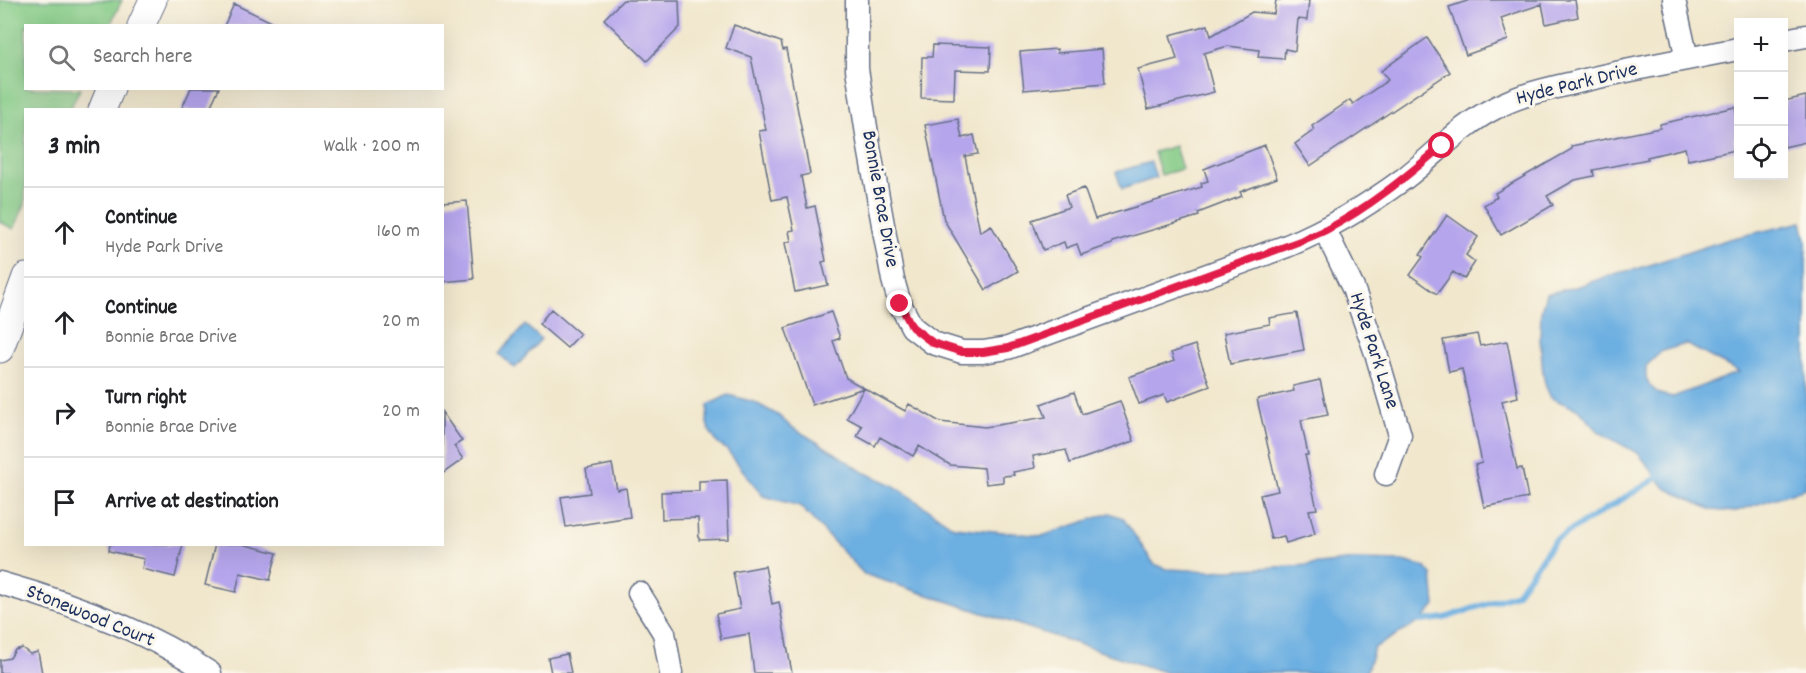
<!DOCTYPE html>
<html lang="en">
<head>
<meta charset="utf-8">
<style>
  :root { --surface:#fff; --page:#f6f6f6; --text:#202124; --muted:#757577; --line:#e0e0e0 }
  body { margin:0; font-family:Dekko,sans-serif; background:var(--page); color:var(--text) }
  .controls { position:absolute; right:18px; top:18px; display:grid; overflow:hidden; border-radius:0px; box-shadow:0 6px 24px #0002 }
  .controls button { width:54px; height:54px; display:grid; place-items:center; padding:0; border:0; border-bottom:2px solid var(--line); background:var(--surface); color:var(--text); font:30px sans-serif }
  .stop { position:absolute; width:18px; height:18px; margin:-14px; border:4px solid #e11d48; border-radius:50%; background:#fff }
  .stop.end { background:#e11d48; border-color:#fff; box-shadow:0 2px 6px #0008 }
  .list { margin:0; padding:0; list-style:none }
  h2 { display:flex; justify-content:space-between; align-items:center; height:78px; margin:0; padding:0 24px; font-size:26px }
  h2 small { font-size:20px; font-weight:400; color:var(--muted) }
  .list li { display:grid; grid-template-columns:39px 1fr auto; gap:18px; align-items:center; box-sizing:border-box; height:90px; padding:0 24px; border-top:2px solid var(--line) }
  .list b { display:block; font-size:22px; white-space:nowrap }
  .list p { margin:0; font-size:20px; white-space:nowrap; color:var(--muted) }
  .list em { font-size:20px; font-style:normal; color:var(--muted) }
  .icon { flex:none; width:33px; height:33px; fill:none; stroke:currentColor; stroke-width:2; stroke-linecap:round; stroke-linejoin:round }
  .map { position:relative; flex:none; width:1806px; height:673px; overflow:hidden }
  .search { position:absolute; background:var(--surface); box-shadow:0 6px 24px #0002; left:24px; top:24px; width:420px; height:66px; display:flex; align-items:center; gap:15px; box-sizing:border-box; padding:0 21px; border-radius:0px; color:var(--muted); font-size:22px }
  .panel { position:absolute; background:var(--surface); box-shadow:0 6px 24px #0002; left:24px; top:108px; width:420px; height:438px; border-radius:0px }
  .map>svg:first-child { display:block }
</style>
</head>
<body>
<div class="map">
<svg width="1806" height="673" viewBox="0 0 1806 673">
  <rect width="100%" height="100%" fill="#fbf7ec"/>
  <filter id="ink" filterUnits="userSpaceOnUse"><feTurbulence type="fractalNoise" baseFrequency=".0167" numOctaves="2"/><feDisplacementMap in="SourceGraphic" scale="12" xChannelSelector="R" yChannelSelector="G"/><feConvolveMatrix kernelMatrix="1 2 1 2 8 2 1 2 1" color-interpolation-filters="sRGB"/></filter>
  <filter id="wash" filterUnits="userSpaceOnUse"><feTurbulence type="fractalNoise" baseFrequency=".008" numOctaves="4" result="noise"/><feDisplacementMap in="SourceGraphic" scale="24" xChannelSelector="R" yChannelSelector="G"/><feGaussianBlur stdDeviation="1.35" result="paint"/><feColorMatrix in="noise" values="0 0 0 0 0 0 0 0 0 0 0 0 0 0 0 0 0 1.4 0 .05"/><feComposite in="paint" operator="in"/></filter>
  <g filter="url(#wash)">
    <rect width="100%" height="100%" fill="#f1e7cd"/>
    <path fill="#83ca85" stroke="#4f7c72" stroke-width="1.5" d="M0 0H122L110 25 26 26V88L80 89 70 109 26 110 25 204 14 229 0 222Z
      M1175 146 1182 169 1161 175 1154 152Z"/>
    <path fill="#6cafe1" stroke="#446fa0" stroke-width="1.5" fill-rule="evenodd" d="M1151 162 1156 178 1122 189 1116 172Z
      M1802 222 1806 240V488L1734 512 1712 510 1665 488 1639 454 1599 432 1579 410 1551 398 1546 387 1543 374 1540 338 1541 312 1546 294 1579 286 1617 273 1637 269 1729 239ZM1686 344 1739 372 1673 397 1659 394 1650 386 1646 377V366L1662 351Z
      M525 325 541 339 515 368 499 354Z
      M728 395 754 402 778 415 790 426 835 453 863 472 893 485 954 527 1042 536 1110 513 1123 518 1154 564 1167 569 1212 571 1309 565 1355 560 1403 561 1425 567 1432 575 1435 606 1421 621 1374 648 1366 673H1167L864 574 800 506 763 496 727 450 718 444 709 430 707 423 708 405Z"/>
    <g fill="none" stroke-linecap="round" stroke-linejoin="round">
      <path stroke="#6cafe1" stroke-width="6" d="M1414 620 1421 621 1445 618 1516 594 1555 540 1657 478V472"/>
    </g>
    <g id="blocks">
      <path fill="#b5a5ec" d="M623 0H679L680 27 647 61 604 19Z
        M1276 0H1309L1307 20 1298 19 1295 51 1285 49 1284 59 1258 57 1259 50 1228 46 1204 53 1214 92 1148 109 1138 69 1177 59 1170 35 1208 25 1211 36 1252 12 1274 14Z
        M1470 0H1575L1578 17 1546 24 1542 4 1501 18 1508 40 1466 55 1449 7Z
        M234 4 280 26H224Z
        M734 25 781 42 783 50 786 49 810 174 801 176 807 208 815 206 826 261 822 262 828 285 795 292 785 243 791 241 789 231 794 230 787 197 772 200 759 131 766 130 751 57 726 48Z
        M1427 38 1450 72 1310 166 1295 144 1314 130 1312 126 1350 100 1353 104 1388 80 1381 71Z
        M933 45 991 47 990 71 955 70 954 99 921 98 922 57H932Z
        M1057 49V53L1102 49 1105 83 1024 90 1020 52Z
        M191 88H219L209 110H181Z
        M1806 96V142L1784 147V101Z
        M1735 107 1738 125V137L1734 138 1736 150 1688 160 1685 148 1647 157 1648 159 1593 170 1594 176 1575 180 1547 196 1553 205 1501 235 1484 205 1497 197 1495 193 1572 149 1571 146 1660 128V124Z
        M958 119 962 138 974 135 978 154 965 156 980 232 991 225 1018 271 986 290 944 220 925 125Z
        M1265 145 1277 178 1240 192 1242 196 1198 213 1199 216 1112 242V244L1081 255 1077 244 1066 248 1064 242 1043 250 1032 220 1069 207 1065 195 1084 188 1095 219 1202 187 1201 183 1208 181 1204 169Z
        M467 201 474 279 442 282V203Z
        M1447 215 1478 237 1466 255 1475 262 1464 279 1453 272 1437 294 1410 275 1423 257 1420 255Z
        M551 309 580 334 567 348 539 324Z
        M831 312 840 338 833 341 846 378 864 388 812 405 785 328Z
        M1297 313 1304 350 1230 364 1224 333 1270 324 1269 318Z
        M1477 334 1480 346 1507 341 1518 397 1502 401 1517 469 1522 468 1528 498 1484 507 1475 465 1482 463 1462 369 1449 372 1443 340Z
        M1195 345 1210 386 1167 402 1164 395 1139 404 1129 377 1174 361 1171 353Z
        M1320 380 1328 415 1301 420 1308 455H1305L1317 509 1309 510 1315 534 1286 543 1284 536 1271 539 1260 495 1278 491 1257 399 1294 391 1293 386Z
        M864 388 905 411 909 404 940 422 985 427 1046 417 1041 404 1074 392 1082 414 1120 401 1134 441 1070 463 1066 450 1033 456 1035 468 1013 472 1014 475 1003 476V482L986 484 984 468 950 465 919 446 913 456 880 437 875 446 857 436 862 426 847 418Z
        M442 412 462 441 454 446 463 459 442 474Z
        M612 464 617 490 626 488 630 517 566 527 561 497 590 493 586 469Z
        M727 480 729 539 699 540 698 518 662 519 661 492 699 491V481Z
        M110 544H183L175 577 142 569 144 559 109 551Z
        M215 544H242L277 553 270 580 240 573 236 592 205 585Z
        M765 566 772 604 779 602 792 673H754L749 634 721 639 716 614 740 609 733 572Z
        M22 648 30 654 38 652 42 673H0V660L10 658 15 650Z
        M567 654 571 673H551L548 658Z"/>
    </g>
  </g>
  <g filter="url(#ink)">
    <use href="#blocks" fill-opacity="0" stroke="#666f85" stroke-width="1.5"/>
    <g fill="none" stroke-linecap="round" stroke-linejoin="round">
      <defs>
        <path id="minor" d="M857 0V69L869 147 893 280 900 304 912 327 933 343 962 352H983L1008 348 1287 246C1331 228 1367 206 1405 178 1435 155 1461 125 1495 108 1519 95 1547 89 1573 83 1628 69 1683 60 1738 49
          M1674 0 1687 59
          M1784 40 1806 36
          M1325 230 1353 288 1376 353 1400 435 1386 474
          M0 583C71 603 148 631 210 673
          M639 593 664 633 671 673"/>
        <path id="tertiary" d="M141 26 153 0
          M102 110 111 88
          M0 349 26 277"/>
      </defs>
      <use href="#minor" stroke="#666f85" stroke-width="25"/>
      <use href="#tertiary" stroke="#666f85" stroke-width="29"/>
      <use href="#minor" stroke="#fff" stroke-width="22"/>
      <use href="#tertiary" stroke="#fff" stroke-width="27"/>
    </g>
  </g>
  <g fill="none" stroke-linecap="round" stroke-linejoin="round" filter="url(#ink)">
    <path stroke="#e11d48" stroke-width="8" d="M900 304 912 327 933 343 962 352H983L1008 348 1287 246C1300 241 1314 236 1326 230 1368 208 1406 177 1442 146"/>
  </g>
  <g text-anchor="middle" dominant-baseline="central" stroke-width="6" stroke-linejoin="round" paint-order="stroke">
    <g font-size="21" fill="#1b2f5e" stroke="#fbf7ec">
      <text transform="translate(1577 85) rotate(-14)">Hyde Park Drive</text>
      <text transform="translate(879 199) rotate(80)">Bonnie Brae Drive</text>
      <text transform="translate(1373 351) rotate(72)">Hyde Park Lane</text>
      <text transform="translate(90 617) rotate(22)">Stonewood Court</text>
    </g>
  </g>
</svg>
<div class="controls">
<button>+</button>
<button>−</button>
<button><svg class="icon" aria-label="locate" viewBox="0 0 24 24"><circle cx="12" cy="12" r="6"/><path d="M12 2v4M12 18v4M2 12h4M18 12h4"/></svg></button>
</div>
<div class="stop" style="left:1442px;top:146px"></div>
<div class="stop end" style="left:900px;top:304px"></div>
<div class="search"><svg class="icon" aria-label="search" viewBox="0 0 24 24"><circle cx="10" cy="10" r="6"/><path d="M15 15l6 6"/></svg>Search here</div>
<section class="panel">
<h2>3 min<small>Walk · 200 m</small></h2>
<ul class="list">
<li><svg class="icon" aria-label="ahead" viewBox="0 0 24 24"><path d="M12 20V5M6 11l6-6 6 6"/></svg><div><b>Continue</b><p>Hyde Park Drive</p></div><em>160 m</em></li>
<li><svg class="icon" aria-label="ahead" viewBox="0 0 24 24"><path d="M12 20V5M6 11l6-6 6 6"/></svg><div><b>Continue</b><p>Bonnie Brae Drive</p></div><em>20 m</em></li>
<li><svg class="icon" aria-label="right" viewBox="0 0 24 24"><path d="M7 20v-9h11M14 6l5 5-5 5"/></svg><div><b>Turn right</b><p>Bonnie Brae Drive</p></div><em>20 m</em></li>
<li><svg class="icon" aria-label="arrive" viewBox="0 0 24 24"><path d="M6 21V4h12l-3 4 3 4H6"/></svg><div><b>Arrive at destination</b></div></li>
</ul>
</section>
</div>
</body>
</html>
